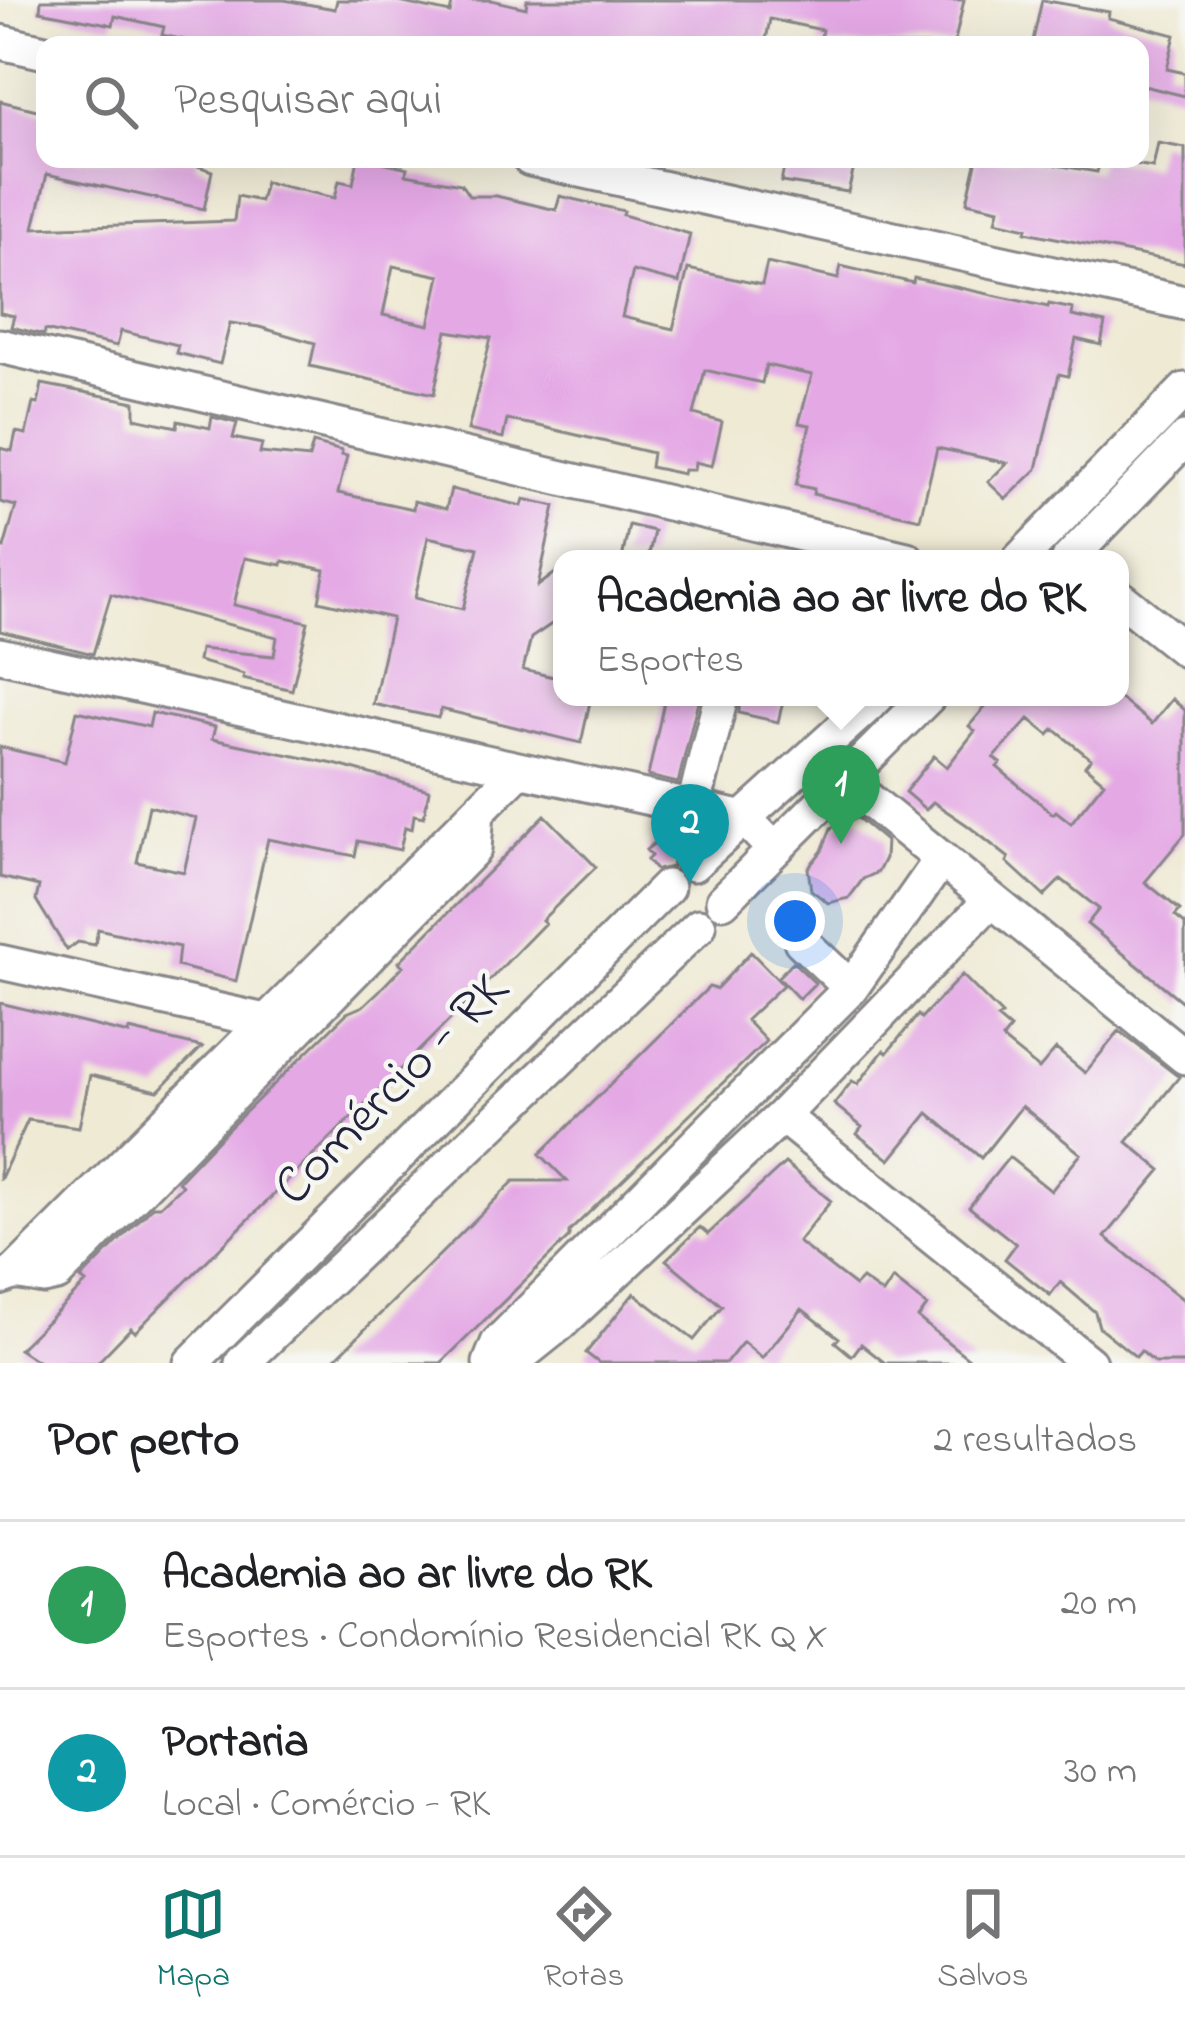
<!DOCTYPE html>
<html lang="pt">
<head>
<meta charset="utf-8">
<style>
  :root { --surface:#fff; --page:#f6f6f6; --text:#202124; --muted:#757577; --line:#e0e0e0; --accent:#0f766e }
  body { margin:0; font-family:"Indie Flower",sans-serif; background:var(--page); color:var(--text) }
  .you { position:absolute; left:795px; top:921px; width:42px; height:42px; margin:-30px; border:9px solid #fff; border-radius:50%; background:#1a73e8; box-shadow:0 0 0 18px #1a73e833 }
  .badge { display:grid; place-items:center; width:78px; height:78px; border-radius:50%; background:var(--accent); color:#fff; font-size:39px; font-weight:700 }
  .pin { position:absolute; translate:-50% -99px; filter:drop-shadow(0 3px 6px #0008) }
  .pin::after { content:''; position:absolute; top:63px; width:42px; height:36px; background:inherit; clip-path:polygon(0 0,100% 0,50% 100%) }
  .popup { position:absolute; left:553px; top:550px; width:576px; height:156px; box-sizing:border-box; display:grid; place-content:center; border-radius:24px; background:var(--surface); filter:drop-shadow(0 3px 9px #0005); font-size:39px; white-space:nowrap; color:var(--muted) }
  .popup b { font-size:45px; color:var(--text) }
  .popup::after { content:''; position:absolute; left:50%; top:100%; margin-left:-24px; border:24px solid transparent; border-top-color:var(--surface) }
  .list { margin:0; padding:0; list-style:none }
  h2 { display:flex; justify-content:space-between; align-items:center; height:156px; margin:0; padding:0 48px; font-size:51px }
  h2 small { font-size:39px; font-weight:400; color:var(--muted) }
  .list li { display:grid; grid-template-columns:78px 1fr auto; gap:36px; align-items:center; box-sizing:border-box; height:168px; padding:0 48px; border-top:3px solid var(--line) }
  .list b { display:block; font-size:45px; white-space:nowrap }
  .list p { margin:0; font-size:39px; white-space:nowrap; color:var(--muted) }
  .list em { font-size:39px; font-style:normal; color:var(--muted) }
  .icon { flex:none; width:66px; height:66px; fill:none; stroke:currentColor; stroke-width:2; stroke-linecap:round; stroke-linejoin:round }
  .map { position:relative; flex:none; width:1185px; height:1363px; overflow:hidden }
  .search { position:absolute; background:var(--surface); box-shadow:0 12px 48px #0002; left:36px; right:36px; top:36px; height:132px; display:flex; align-items:center; gap:30px; box-sizing:border-box; padding:0 42px; border-radius:24px; color:var(--muted); font-size:45px }
  .sheet { height:492px; background:var(--surface) }
  nav { display:flex; justify-content:space-around; align-items:center; box-sizing:border-box; height:168px; border-top:3px solid var(--line); background:var(--surface); font-size:33px; color:var(--muted) }
  nav a { display:grid; justify-items:center; gap:6px }
  nav .on { color:var(--accent) }
  .map>svg:first-child { display:block }
</style>
</head>
<body>
<div class="map">
<svg width="1185" height="1363" viewBox="0 0 1185 1363">
  <rect width="100%" height="100%" fill="#f6f6f2"/>
  <filter id="ink" filterUnits="userSpaceOnUse"><feTurbulence type="fractalNoise" baseFrequency=".00833" numOctaves="2"/><feDisplacementMap in="SourceGraphic" scale="24" xChannelSelector="R" yChannelSelector="G"/><feConvolveMatrix kernelMatrix="1 2 1 2 8 2 1 2 1" color-interpolation-filters="sRGB"/></filter>
  <filter id="wash" filterUnits="userSpaceOnUse"><feTurbulence type="fractalNoise" baseFrequency=".004" numOctaves="4" result="noise"/><feDisplacementMap in="SourceGraphic" scale="48" xChannelSelector="R" yChannelSelector="G"/><feGaussianBlur stdDeviation="2.7" result="paint"/><feColorMatrix in="noise" values="0 0 0 0 0 0 0 0 0 0 0 0 0 0 0 0 0 1.4 0 .05"/><feComposite in="paint" operator="in"/></filter>
  <g filter="url(#wash)">
    <rect width="100%" height="100%" fill="#efead4"/>
    <g id="blocks">
      <path fill="#e4a8e5" fill-rule="evenodd" d="M41 0H284L335 9 337 0H390L450 13 453 0H491L526 8 527 0H964L954 45H819L822 30 770 19 765 45H207L162 35 164 27 115 16 113 25 40 11Z
        M1042 0 1109 12 1108 18 1175 35 1167 69 1185 73V96L1140 85V45H1032Z
        M0 101 45 112V159H197L195 165 212 171 204 209 47 174 34 228 234 221 237 196 260 201 265 182 335 198 339 181 353 184 358 159H369L408 168 406 174 461 184 469 196H496L556 210 560 196 624 211 623 215 690 234 679 283 633 271 622 317 673 329 688 269 762 285 767 263 838 279 841 266 913 283 914 278 1048 307 1049 304 1073 309 1072 316 1105 323 1101 345 1076 339 1068 376 1059 374 1037 469 1006 499 988 482 1007 463 937 448 920 519 813 494 814 489 796 485 810 425 799 423 812 375 766 365 762 383 705 370 694 414 722 422 712 466 695 462 694 470H684L683 474 650 467 652 453 535 425 507 420 503 438 468 430 491 338 447 331 434 394 310 366 315 343 259 327 230 323 220 364 176 353 178 345 121 331 117 346 45 330 44 335 11 327 14 316 0 313ZM393 266 440 276 429 325 383 315Z
        M1158 143 1185 148V264L1026 232 1027 228 996 221 999 209 967 202 977 159H1022L1097 172 1101 159 1153 167Z
        M786 159H856L848 192 781 182Z
        M42 384 135 402V418L177 427 178 421 210 428 212 417 237 423 233 438 262 444 260 453 309 458 313 443 342 451 341 455 347 456 338 493 413 509 414 501 446 509 451 489 522 506 524 499 555 506 538 586 562 568V617L531 638 523 670 562 679V697H591L581 743 441 709 438 718 373 704 392 618 319 601 325 570 283 561 282 565 245 558 234 605 308 622 292 690 243 678 244 674 198 661 200 649 274 656 277 637 111 594 93 654 0 631V547L4 548 16 506 0 502V448L12 451 16 432 26 434 33 403 38 404ZM428 537 478 548 463 609 415 598Z
        M629 525 654 531 648 559H622Z
        M665 697H699L678 783 648 776Z
        M740 697H784L778 722 739 713Z
        M994 697H1118L1152 724 1172 699 1185 710V834L1145 882 1180 910 1175 916 1185 924V1004L1087 924 1099 909 1061 879 1044 896 1007 862 1009 858 967 825 933 802 926 810 905 792 934 756 947 767 975 731 969 726ZM1029 719 1049 735 1054 729 1091 759 1085 766 1104 782 1071 823 1056 811 1053 814 997 767 1001 763 994 758Z
        M77 711 149 727 152 713 215 727 212 739 334 764 429 790 424 817 414 815 412 829 405 827 400 850 358 841 355 856 268 839 236 981 177 966 179 947 98 929 95 945 78 942 67 950 36 900 39 886 0 877V747L65 762ZM149 806 196 818 184 872 137 862Z
        M545 815 596 867 542 920 545 923 477 993 135 1332 131 1328 97 1363H40L19 1349 86 1283 81 1279 153 1206H160L182 1185 178 1181 220 1137 347 1013 363 1006 379 991 403 966 399 962Z
        M858 818 886 841 885 858 878 872 863 879 849 898 828 903 811 890 808 868 822 851 831 828 845 820Z
        M665 834 670 840 674 836 682 846 674 857 672 867 656 870 647 860 651 856 646 850Z
        M751 952 783 985 746 1020 766 1041 569 1232V1237L441 1363H331L514 1181H567L540 1154 709 987 716 989Z
        M793 962 815 983 799 999 778 977Z
        M962 975 1002 1015 997 1018 1010 1029 1002 1039 1039 1069 1056 1049 1085 1073 1119 1031 1179 1077 1127 1142 1161 1170 1105 1237 1185 1301V1363H1155L1141 1351 1136 1357 1099 1327 1095 1312 1060 1282 1050 1295 1005 1259 1016 1244 969 1207 1009 1157 1051 1191 1081 1154 1022 1106 981 1158 928 1113 890 1160 857 1134 862 1127 834 1104 852 1081 858 1084 884 1050 887 1053 918 1015 921 1018Z
        M0 1003 129 1034V1030L202 1047 158 1091 90 1075 79 1127 28 1120 0 1180Z
        M785 1163 831 1201 798 1242 855 1286 862 1279 883 1294 893 1279 927 1306 918 1318 974 1363H885L861 1344 852 1356 835 1342 839 1338 802 1309 762 1358 743 1342 726 1363H599L586 1353 634 1293 694 1340 722 1306 666 1260 700 1227 708 1234Z"/>
    </g>
  </g>
  <g filter="url(#ink)">
    <use href="#blocks" fill-opacity="0" stroke="#888688" stroke-width="3"/>
    <g fill="none" stroke-linecap="round" stroke-linejoin="round">
      <defs>
        <path id="minor" d="M0 42 45 52
          M530 159 1185 303
          M0 346 907 559
          M1020 559 1185 390
          M1069 559 1185 439
          M1120 598 1185 650
          M0 655 745 819 774 849
          M815 756 1185 1057
          M693 809 720 701
          M693 864 877 697
          M723 901 928 697
          M801 941 851 988
          M0 962 270 1022
          M782 1116 1089 1363
          M15 1272 44 1277 57 1274 474 849 477 812
          M0 1278 15 1272 517 772
          M191 1363 667 887
          M242 1363 699 926
          M490 1363 498 1343 851 988 940 861
          M511 1363 561 1323 782 1116 990 901"/>
      </defs>
      <use href="#minor" stroke="#888688" stroke-width="39"/>
      <use href="#minor" stroke="#fff" stroke-width="33"/>
    </g>
  </g>
  <g text-anchor="middle" dominant-baseline="central" stroke-width="9" stroke-linejoin="round" paint-order="stroke">
    <g font-size="54" fill="#22223b" stroke="#f6f6f2">
      <text transform="translate(393 1090) rotate(-45)">Comércio - RK</text>
    </g>
  </g>
</svg>
<div class="you"></div>
<div class="pin badge" style="left:841px;top:844px;background:#2e9e5b">1</div>
<div class="popup"><b>Academia ao ar livre do RK</b>Esportes</div>
<div class="pin badge" style="left:690px;top:883px;background:#0f9aa8">2</div>
<div class="search"><svg class="icon" aria-label="search" viewBox="0 0 24 24"><circle cx="10" cy="10" r="6"/><path d="M15 15l6 6"/></svg>Pesquisar aqui</div>
</div>
<section class="sheet">
<h2>Por perto<small>2 resultados</small></h2>
<ul class="list">
<li><span class="badge" style="background:#2e9e5b">1</span><div><b>Academia ao ar livre do RK</b><p>Esportes · Condomínio Residencial RK Q X</p></div><em>20 m</em></li>
<li><span class="badge" style="background:#0f9aa8">2</span><div><b>Portaria</b><p>Local · Comércio - RK</p></div><em>30 m</em></li>
</ul>
</section>
<nav>
<a class="on"><svg class="icon" aria-label="map" viewBox="0 0 24 24"><path d="M3 6l6-2 6 2 6-2v14l-6 2-6-2-6 2zM9 4v14M15 6v14"/></svg>Mapa</a>
<a><svg class="icon" aria-label="directions" viewBox="0 0 24 24"><path d="M12 3l9 9-9 9-9-9zM9 14v-3h6M13 9l2 2-2 2"/></svg>Rotas</a>
<a><svg class="icon" aria-label="saved" viewBox="0 0 24 24"><path d="M7 4h10v16l-5-4-5 4z"/></svg>Salvos</a>
</nav>
</body>
</html>
